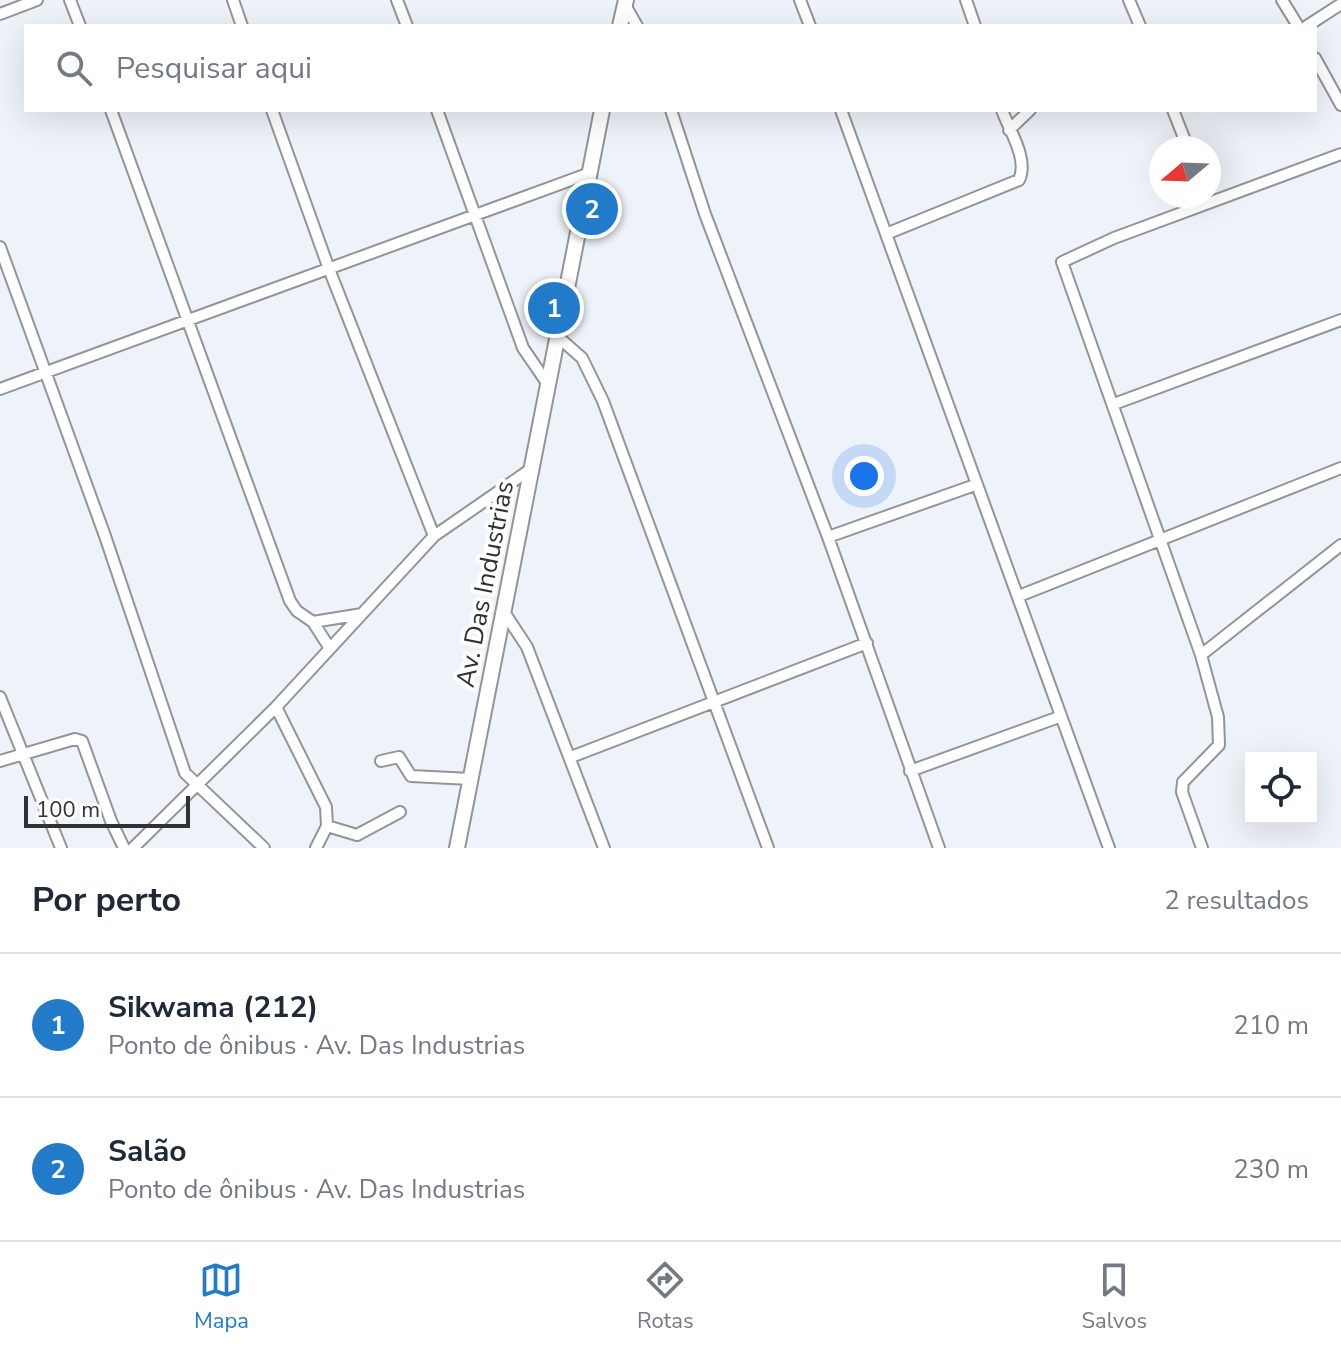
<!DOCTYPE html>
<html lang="pt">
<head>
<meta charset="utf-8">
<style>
  :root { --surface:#fff; --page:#f6f6f7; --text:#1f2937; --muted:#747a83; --line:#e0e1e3; --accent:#227bc9 }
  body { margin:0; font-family:"Nunito Sans",sans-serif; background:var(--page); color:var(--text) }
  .controls { position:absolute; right:24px; bottom:24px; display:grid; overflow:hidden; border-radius:0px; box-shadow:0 8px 32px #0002 }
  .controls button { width:72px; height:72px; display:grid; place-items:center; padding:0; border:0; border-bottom:2px solid var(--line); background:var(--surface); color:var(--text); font:40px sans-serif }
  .compass { position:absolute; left:1149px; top:136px; width:72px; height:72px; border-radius:50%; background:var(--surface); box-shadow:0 8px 32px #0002; rotate:251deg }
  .scale { position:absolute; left:24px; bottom:20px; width:166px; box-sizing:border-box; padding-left:8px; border:4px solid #2f3133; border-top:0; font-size:22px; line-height:28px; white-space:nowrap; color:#2f3133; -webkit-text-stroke:6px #fff; paint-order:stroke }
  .you { position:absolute; left:864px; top:476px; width:28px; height:28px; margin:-20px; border:6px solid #fff; border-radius:50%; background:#1a73e8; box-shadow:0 0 0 12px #1a73e833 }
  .badge { display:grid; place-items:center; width:52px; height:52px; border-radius:50%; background:var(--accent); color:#fff; font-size:26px; font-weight:700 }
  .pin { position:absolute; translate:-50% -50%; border:4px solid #fff; box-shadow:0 2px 8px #0006 }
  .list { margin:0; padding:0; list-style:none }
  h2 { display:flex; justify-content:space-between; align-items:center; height:104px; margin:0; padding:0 32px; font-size:34px }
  h2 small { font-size:26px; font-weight:400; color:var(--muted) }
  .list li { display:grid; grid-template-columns:52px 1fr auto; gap:24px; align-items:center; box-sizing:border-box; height:144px; padding:0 32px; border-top:2px solid var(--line) }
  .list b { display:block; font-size:30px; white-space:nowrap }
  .list p { margin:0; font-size:26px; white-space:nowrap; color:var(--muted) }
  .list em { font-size:26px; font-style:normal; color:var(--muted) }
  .icon { flex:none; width:44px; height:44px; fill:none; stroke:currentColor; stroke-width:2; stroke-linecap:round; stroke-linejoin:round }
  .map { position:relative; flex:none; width:1341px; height:848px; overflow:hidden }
  .search { position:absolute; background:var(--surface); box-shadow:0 8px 32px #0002; left:24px; right:24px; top:24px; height:88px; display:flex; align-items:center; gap:20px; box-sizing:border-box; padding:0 28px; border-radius:0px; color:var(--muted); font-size:30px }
  .sheet { height:392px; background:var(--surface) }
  nav { display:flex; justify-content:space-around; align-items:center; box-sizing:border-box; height:112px; border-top:2px solid var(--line); background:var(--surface); font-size:22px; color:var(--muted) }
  nav a { display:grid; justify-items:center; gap:4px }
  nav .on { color:var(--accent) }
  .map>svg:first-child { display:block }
</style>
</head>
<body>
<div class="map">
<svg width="1341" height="848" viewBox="0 0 1341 848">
  <rect width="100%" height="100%" fill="#eef3f9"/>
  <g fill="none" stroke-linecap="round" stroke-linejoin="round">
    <defs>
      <path id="minor" d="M70 0 80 26
        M233 0 242 26
        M397 0 407 26
        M800 0 810 26
        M966 0 975 26
        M1129 0 1140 26
        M1282 0 1298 26
        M625 5 637 26
        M0 14 37 0
        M1307 26 1341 4
        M1315 58 1341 105
        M111 110 290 601 297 611 313 622 329 647
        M272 110 329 269 434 536
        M437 110 523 348 547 383
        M671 110 705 214 828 537 939 848
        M841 110 1109 848
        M1173 110 1188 148
        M1009 130 1030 110
        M886 234 1019 180C1029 159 1009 130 1002 110
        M0 247 105 536 185 773 264 848
        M557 336 582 358 603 401 768 848
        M0 389 590 173
        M1114 404 1341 320
        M828 537 975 485
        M1019 596 1341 468
        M504 612 527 647 604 848
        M313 622 362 614
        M1201 655 1341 545
        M0 697 61 848
        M276 707 326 807 327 826 316 848
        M571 757 867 643
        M0 761 75 739 82 741 111 821 124 848
        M381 761 399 757 411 776 471 779
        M910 771 1059 717
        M327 826 357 835 400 812
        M133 848 276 707 434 536 531 469
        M1202 848 1182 792 1183 782 1219 745 1218 717 1201 655 1062 262 1114 238 1341 154"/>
      <path id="secondary" d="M620 26 626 0
        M457 848 602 110"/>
    </defs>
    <use href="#minor" stroke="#91959a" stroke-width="14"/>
    <use href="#secondary" stroke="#91959a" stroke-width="18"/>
    <use href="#minor" stroke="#fff" stroke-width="10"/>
    <use href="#secondary" stroke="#fff" stroke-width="14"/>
  </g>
  <g text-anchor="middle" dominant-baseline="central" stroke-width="8" stroke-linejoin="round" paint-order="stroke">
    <g font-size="26" fill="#2f3133" stroke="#fff">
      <text transform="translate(485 584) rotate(-79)">Av. Das Industrias</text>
    </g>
  </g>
</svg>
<div class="controls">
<button><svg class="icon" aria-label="locate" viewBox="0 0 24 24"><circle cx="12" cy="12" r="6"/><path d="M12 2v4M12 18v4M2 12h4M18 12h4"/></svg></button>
</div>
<svg class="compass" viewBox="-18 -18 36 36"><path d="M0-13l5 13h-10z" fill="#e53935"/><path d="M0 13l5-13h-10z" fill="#747a83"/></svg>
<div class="scale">100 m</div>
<div class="you"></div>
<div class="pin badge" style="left:554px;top:308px">1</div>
<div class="pin badge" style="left:592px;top:209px">2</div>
<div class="search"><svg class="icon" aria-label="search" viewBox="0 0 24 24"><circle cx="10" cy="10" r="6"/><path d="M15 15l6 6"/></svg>Pesquisar aqui</div>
</div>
<section class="sheet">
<h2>Por perto<small>2 resultados</small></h2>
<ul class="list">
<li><span class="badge">1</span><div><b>Sikwama (212)</b><p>Ponto de ônibus · Av. Das Industrias</p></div><em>210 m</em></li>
<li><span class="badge">2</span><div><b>Salão</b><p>Ponto de ônibus · Av. Das Industrias</p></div><em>230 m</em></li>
</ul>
</section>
<nav>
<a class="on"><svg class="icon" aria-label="map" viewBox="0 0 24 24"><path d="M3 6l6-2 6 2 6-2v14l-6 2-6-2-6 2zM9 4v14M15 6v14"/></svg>Mapa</a>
<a><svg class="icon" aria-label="directions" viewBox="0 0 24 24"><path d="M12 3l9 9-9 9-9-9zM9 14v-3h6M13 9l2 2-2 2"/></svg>Rotas</a>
<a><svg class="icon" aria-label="saved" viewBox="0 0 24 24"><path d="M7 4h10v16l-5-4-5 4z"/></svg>Salvos</a>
</nav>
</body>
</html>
